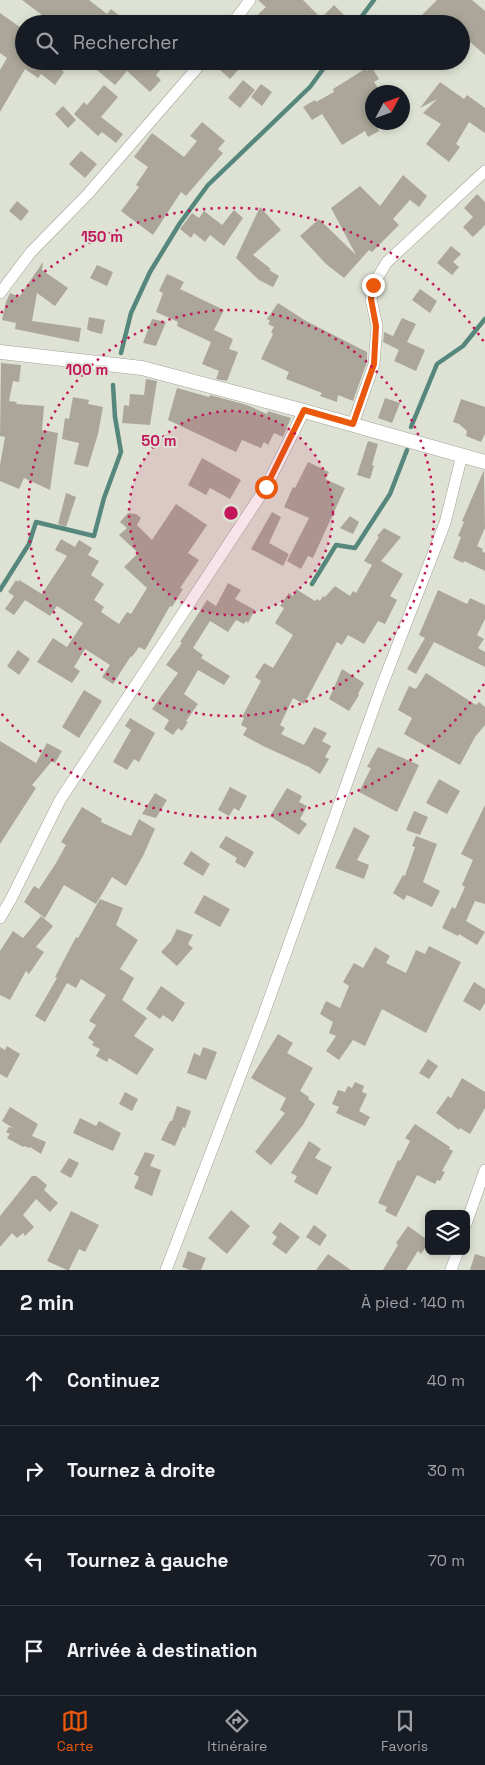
<!DOCTYPE html>
<html lang="fr">
<head>
<meta charset="utf-8">
<style>
  :root { --surface:#171b24; --page:#20242c; --text:#f1f3f6; --muted:#9ea1a6; --line:#363941; --accent:#ea580c }
  body { margin:0; font-family:"Space Grotesk",sans-serif; background:var(--page); color:var(--text) }
  .controls { position:absolute; right:15px; bottom:15px; display:grid; overflow:hidden; border-radius:8px; box-shadow:0 2px 8px #0003 }
  .controls button { width:45px; height:45px; display:grid; place-items:center; padding:0; border:0; border-bottom:1px solid var(--line); background:var(--surface); color:var(--text); font:25px sans-serif }
  .compass { position:absolute; left:365px; top:85px; width:45px; height:45px; border-radius:50%; background:var(--surface); box-shadow:0 2px 8px #0003; rotate:49deg }
  .stop { position:absolute; width:15px; height:15px; margin:-11px; border:4px solid #ea580c; border-radius:50%; background:#fff }
  .stop.end { background:#ea580c; border-color:#fff; box-shadow:0 1px 5px #0008 }
  .list { margin:0; padding:0; list-style:none }
  h2 { display:flex; justify-content:space-between; align-items:center; height:65px; margin:0; padding:0 20px; font-size:21px }
  h2 small { font-size:16px; font-weight:400; color:var(--muted) }
  .list li { display:grid; grid-template-columns:32px 1fr auto; gap:15px; align-items:center; box-sizing:border-box; height:90px; padding:0 20px; border-top:1px solid var(--line) }
  .list b { display:block; font-size:19px; white-space:nowrap }
  .list em { font-size:16px; font-style:normal; color:var(--muted) }
  .icon { flex:none; width:28px; height:28px; fill:none; stroke:currentColor; stroke-width:2; stroke-linecap:round; stroke-linejoin:round }
  .map { position:relative; flex:none; width:485px; height:1270px; overflow:hidden }
  .search { position:absolute; background:var(--surface); box-shadow:0 2px 8px #0003; left:15px; right:15px; top:15px; height:55px; display:flex; align-items:center; gap:12px; box-sizing:border-box; padding:0 18px; border-radius:28px; color:var(--muted); font-size:19px }
  .sheet { height:425px; background:var(--surface) }
  nav { display:flex; justify-content:space-around; align-items:center; box-sizing:border-box; height:70px; border-top:1px solid var(--line); background:var(--surface); font-size:14px; color:var(--muted) }
  nav a { display:grid; justify-items:center; gap:2px }
  nav .on { color:var(--accent) }
  .map>svg:first-child { display:block }
</style>
</head>
<body>
<div class="map">
<svg width="485" height="1270" viewBox="0 0 485 1270">
  <rect width="100%" height="100%" fill="#dee2d4"/>
  <g fill="none" stroke-linecap="round" stroke-linejoin="round">
    <path stroke="#56877d" stroke-width="4.5" d="M356 24 374 0
      M121 353 131 313 150 272 180 223 208 185 310 87 329 61
      M411 427 437 364 463 346 485 319
      M312 584 336 545 355 548 390 494 407 450
      M0 590 29 544 36 522 94 536 104 498 121 452 115 417 113 385"/>
  </g>
  <path fill="#aba699" d="M22 0H89L107 14 111 9 130 24H54Z
    M258 0H303L321 18 334 5 345 16 338 24H299L290 15 280 24H248L266 7Z
    M437 0H472L485 11V55L461 34V24H413Z
    M0 13 24 30V61H50L64 72 55 85 41 74 38 78 25 69 0 112V70L7 58 0 53Z
    M86 61H119L126 67 132 61 137 66 142 61H157L163 67 156 75 161 80 150 92 127 71 115 85Z
    M210 61H231L239 69 230 79Z
    M372 68 379 79 374 82 381 92H372V122H375L379 131 368 137 365 131 342 145 322 114 312 120 303 107 315 100 316 102 334 92 333 89 365 69 367 71Z
    M243 80 255 90 240 108 228 98Z
    M440 82 464 99 467 95 485 108V133L469 122 456 144 460 147 449 162 426 144 441 124 423 113 437 99 420 108Z
    M261 84 272 92 262 106 251 97Z
    M104 85 118 97 101 117 123 134 116 143 102 132 98 136 74 114 84 102 87 105Z
    M63 106 76 120 68 128 55 114Z
    M202 122 225 141 218 149 223 153 186 196 181 192 153 235 121 211 139 187 136 185 148 167 134 157 152 133 184 157 197 141 190 136Z
    M81 151 97 164 85 178 69 164Z
    M403 175 427 196 419 207 410 200 393 219 399 225 372 252 369 250 344 278 326 264 300 236 319 219 356 255 331 208 360 186 380 206Z
    M477 194 485 202V225L473 237 463 227 473 217 464 208Z
    M17 201 29 211 21 221 9 211Z
    M260 207 281 230 253 255 271 269 269 270 279 276 273 287 259 280 236 258Z
    M234 210 243 218 224 246 210 235 205 242 194 233 191 238 180 229 192 213 199 218 204 211 222 225Z
    M451 246 461 254 453 262 459 267 452 275 437 263Z
    M43 262 42 270 68 288 55 306 37 293 32 321 81 328 79 342 15 329 16 323 2 320 6 302 10 293 19 297Z
    M97 265 113 272 107 286 90 278Z
    M167 274 184 282 180 289 224 310 214 330 233 339 229 349 238 352 227 381 216 379 219 371 202 364 211 342 177 326 178 322 156 312 163 293 159 291Z
    M420 289 437 301 430 313 412 300Z
    M278 303 306 321 367 352V362L353 401 338 395 337 402 320 396 322 393 286 379 289 372 261 359 273 334 271 332 274 327 268 324 270 321 267 319Z
    M89 317 105 320 102 334 90 331 87 329Z
    M402 318 416 324 407 342 425 350 416 371 394 361 399 350 383 342 384 332 393 336Z
    M152 319 166 322 156 346 143 343Z
    M1 363 21 365 19 382 13 381 9 401 17 402 16 404 44 406 42 430 58 433 50 490 24 478 19 489 0 481V465L5 437 0 436Z
    M146 379 157 381 150 425 122 423 124 405 129 406 130 394 144 395Z
    M177 388 209 397 210 395 247 405 267 414 268 411 291 418 283 437 274 433 268 445 264 442 261 448 242 440 236 452 168 420Z
    M73 397 89 400 88 404 103 407 98 434 88 467 74 464 79 443 62 439 65 418 69 419Z
    M385 398 400 403 392 423 378 418Z
    M461 399 485 407V434L481 442 466 436 467 431 459 424 453 422Z
    M368 441 378 444 372 465 374 466 370 479 357 475Z
    M202 458 241 480 230 499 210 488 206 495 188 485Z
    M308 462 329 472 325 479 345 488 313 558 308 556 301 569 287 561 309 518 284 507 293 487 295 488Z
    M484 470 485 528 477 546 483 549 482 551 485 553V571L464 561 463 563 453 558 461 537 458 536 464 522 462 521Z
    M66 493 76 497 66 527 58 524Z
    M176 504 207 525 188 553 199 560 180 588 183 589 172 607 170 606 145 650 139 647 132 657 131 656 113 684 102 677 110 665 85 649 74 667 80 671 72 683 37 662 53 638 67 647 83 623 57 606 50 616 25 600 14 615 5 609 14 596 8 592 16 580 18 582 19 580 42 594 67 556 55 550 61 539 75 547 79 540 92 548 88 555 99 561 91 575 104 584 94 600 104 607 101 612 119 624 127 612 131 614 147 588 124 567 138 553 119 535 127 528 120 522 128 513 136 514 141 518 137 525 152 540Z
    M272 512 281 517 269 543 289 554 283 566 251 549Z
    M350 516 359 522 353 534 340 528Z
    M384 528 401 537 381 561 403 574 390 596 397 600 385 624 378 621 364 644 348 635 342 645 337 642 304 704 293 698 280 725 285 728 281 734 304 745 314 727 327 733 322 741 331 746 325 757 329 759 320 774 309 767 263 746 243 735 247 728 241 725 244 718 242 717 261 681 255 677 264 663 273 668 293 635 275 623 284 608 280 606 289 593 293 596 296 589 315 601 317 599 320 601 323 596 325 597 335 586 350 596 353 591 356 593 372 565 364 561 379 537 377 536Z
    M228 583 241 590 235 599 255 610 248 623 246 621 244 624 236 620 228 632 210 621 193 648 203 655 201 658 230 676 224 685 198 670 184 694 198 704 186 721 188 722 182 731 178 728 173 735 164 729 169 720 152 709 178 673 166 665 182 643 180 642 207 600 216 606Z
    M438 590 467 604 470 598 485 605V619L477 635 484 639 478 648 485 652V667L434 642 416 674 407 669 425 638 419 635Z
    M18 650 30 659 19 675 7 666Z
    M342 669 364 683 358 694 359 695 349 711 329 699Z
    M426 673 476 705 479 702 485 707V725L475 737 460 765 404 734 412 718 398 710 409 686 416 689Z
    M84 690 102 701 79 738 62 727Z
    M130 718 155 733 139 762 134 759 127 770 113 762 131 730 125 726Z
    M0 741 36 763 47 743 62 751 55 763 52 761 32 785 36 788 0 844Z
    M378 747 419 765 397 812 359 792 371 768 367 767Z
    M439 779 460 791 447 814 426 803Z
    M230 787 247 796 239 811 234 808 229 816 218 810Z
    M287 788 302 796 299 802 307 806 300 819 307 824 299 835 270 816Z
    M155 793 167 800 156 818 142 814Z
    M485 805V904L475 901 466 921 485 932 477 945 459 934 458 936 442 928 452 907 455 909 465 887 462 885 473 860 461 854Z
    M82 807 102 819 101 822 131 836 139 819 155 829 143 856 126 886 112 877 96 904 64 885 45 918 24 902 34 886 39 889 56 863 66 845 61 842Z
    M414 811 428 817 420 835 406 830Z
    M354 827 370 836 357 860 369 865 364 879 335 868Z
    M226 836 254 852 245 868 235 862 237 858 219 847Z
    M416 836 437 844 423 882 440 891 432 907 407 895 404 900 393 893 403 875 405 876 415 847 412 846Z
    M191 851 210 864 203 876 183 864Z
    M204 895 230 909 220 927 194 913Z
    M100 899 123 908 116 925 138 940 120 969 134 978 122 1000 147 1018 134 1036 154 1049 137 1075 109 1058 107 1062 96 1056 100 1049 92 1045 94 1042 88 1038 96 1025 89 1021 106 995 81 979 76 988 67 983 45 1022 35 1016 57 978 55 977 76 937 78 938Z
    M41 916 53 926 36 947 44 952 29 974 26 971 10 1000 0 995V951L13 931 23 938Z
    M177 929 193 935 188 944 193 948 177 966 161 952 171 941Z
    M429 946 461 962 426 1033 382 1009 365 1046 353 1040 339 1060 326 1051 336 1036 329 1033 333 1022 320 1014 326 1001 340 1008 349 986 343 982 354 963 363 968 375 947 390 956 386 963 406 973 416 950 425 954Z
    M474 982 485 989V1003L480 1011 463 1001Z
    M161 986 185 1003 173 1022 163 1015 160 1019 146 1009Z
    M278 1034 293 1043 287 1053 313 1068 300 1091 309 1097 308 1099 315 1104 303 1125 271 1165 255 1152 285 1113 280 1110 286 1098 251 1078Z
    M7 1046 20 1054 7 1078 0 1074V1047L5 1050Z
    M203 1047 217 1052 206 1080 187 1073 194 1053 200 1056Z
    M428 1059 438 1066 429 1079 419 1073Z
    M462 1078 485 1092V1108L470 1134 460 1128 459 1130 436 1113 448 1096 451 1098Z
    M355 1082 364 1086 362 1092 367 1094 359 1111 370 1117 365 1126 336 1113 339 1107 332 1104 338 1090 345 1092 348 1086 352 1088Z
    M125 1092 138 1099 132 1111 119 1104Z
    M177 1106 191 1111 185 1128 183 1127 175 1146 161 1140 170 1121H172Z
    M10 1107 38 1124 32 1136 46 1142 41 1154 30 1147 29 1148 24 1146 23 1147 7 1138 10 1134 6 1132 9 1127 13 1128 2 1121Z
    M80 1118 96 1126 99 1121 121 1133 113 1151 73 1133Z
    M415 1124 450 1147 449 1149 453 1151 442 1171 445 1172 440 1181 437 1180 435 1184 417 1175 396 1217 385 1211 387 1207 378 1203 398 1160 400 1161 410 1141 405 1138Z
    M309 1141 321 1149 315 1158 332 1167 317 1195 294 1182 297 1176 291 1173Z
    M145 1152 155 1155 150 1166 161 1170 152 1196 134 1188 139 1177 134 1174Z
    M69 1158 79 1163 71 1178 60 1172Z
    M32 1176H36L47 1185 44 1190 58 1203 50 1212 36 1199 23 1215 34 1227 25 1236 23 1233 17 1238 12 1233 0 1247V1216Z
    M231 1210 250 1226 227 1254 208 1238Z
    M71 1211 99 1225 85 1252 79 1249 69 1270H67L47 1261Z
    M280 1222 300 1237 286 1254 272 1244 277 1237 272 1233Z
    M314 1225 327 1235 320 1246 306 1237Z
    M408 1226 429 1241V1242L421 1254 418 1251 406 1270H383L398 1245 396 1243Z
    M188 1251 206 1258 201 1270H190L182 1267Z
    M328 1254 351 1270H316Z
    M475 1254 485 1257V1270H470Z"/>
  <g fill="none" stroke-linecap="round" stroke-linejoin="round">
    <defs>
      <path id="minor" d="M232 24 250 0
        M0 293 31 252 87 195 203 61
        M353 424 374 364 377 326 371 299 373 285 387 262 485 171
        M0 918 11 899 60 800 266 487 304 411
        M466 1224 485 1170
        M166 1270 262 1019 381 688 445 523 462 455
        M451 1270 458 1251"/>
      <path id="tertiary" d="M0 352 142 368 304 411 485 462"/>
    </defs>
    <use href="#minor" stroke="#9fa396" stroke-width="12"/>
    <use href="#tertiary" stroke="#9fa396" stroke-width="15"/>
    <use href="#minor" stroke="#fff" stroke-width="11"/>
    <use href="#tertiary" stroke="#fff" stroke-width="14"/>
  </g>
  <g fill="none" stroke-linecap="round" stroke-linejoin="round">
    <path stroke="#ea580c" stroke-width="6" d="M266 487 304 410 353 424 374 364 376 326 371 299 373 285"/>
  </g>
  <circle cx="231" cy="513" r="102" fill="#c2185b" fill-opacity=".12"/>
  <g fill="none" stroke="#c2185b" stroke-width="2.5" stroke-dasharray="2.5 5">
    <circle cx="231" cy="513" r="102"/>
    <circle cx="231" cy="513" r="203"/>
    <path d="M484 684A305 305 0 0 1 1 713M1 313A305 305 0 0 1 484 342"/>
  </g>
  <circle cx="231" cy="513" r="8" fill="#c2185b" stroke="#dee2d4" stroke-width="2.5"/>
  <g font-size="15" text-anchor="middle" font-weight="bold" fill="#c2185b" stroke="#dee2d4" stroke-width="4" stroke-linejoin="round" paint-order="stroke">
    <text x="102" y="242">150 m</text>
    <text x="87" y="375">100 m</text>
    <text x="159" y="446">50 m</text>
  </g>
</svg>
<div class="controls">
<button><svg class="icon" aria-label="layers" viewBox="0 0 24 24"><path d="M12 4l9 5-9 5-9-5zM3 14l9 5 9-5"/></svg></button>
</div>
<svg class="compass" viewBox="-18 -18 36 36"><path d="M0-13l5 13h-10z" fill="#e53935"/><path d="M0 13l5-13h-10z" fill="#9ea1a6"/></svg>
<div class="stop" style="left:266px;top:487px"></div>
<div class="stop end" style="left:373px;top:285px"></div>
<div class="search"><svg class="icon" aria-label="search" viewBox="0 0 24 24"><circle cx="10" cy="10" r="6"/><path d="M15 15l6 6"/></svg>Rechercher</div>
</div>
<section class="sheet">
<h2>2 min<small>À pied · 140 m</small></h2>
<ul class="list">
<li><svg class="icon" aria-label="ahead" viewBox="0 0 24 24"><path d="M12 20V5M6 11l6-6 6 6"/></svg><div><b>Continuez</b></div><em>40 m</em></li>
<li><svg class="icon" aria-label="right" viewBox="0 0 24 24"><path d="M7 20v-9h11M14 6l5 5-5 5"/></svg><div><b>Tournez à droite</b></div><em>30 m</em></li>
<li><svg class="icon" aria-label="left" viewBox="0 0 24 24"><path d="M17 20v-9H6M10 6l-5 5 5 5"/></svg><div><b>Tournez à gauche</b></div><em>70 m</em></li>
<li><svg class="icon" aria-label="arrive" viewBox="0 0 24 24"><path d="M6 21V4h12l-3 4 3 4H6"/></svg><div><b>Arrivée à destination</b></div></li>
</ul>
</section>
<nav>
<a class="on"><svg class="icon" aria-label="map" viewBox="0 0 24 24"><path d="M3 6l6-2 6 2 6-2v14l-6 2-6-2-6 2zM9 4v14M15 6v14"/></svg>Carte</a>
<a><svg class="icon" aria-label="directions" viewBox="0 0 24 24"><path d="M12 3l9 9-9 9-9-9zM9 14v-3h6M13 9l2 2-2 2"/></svg>Itinéraire</a>
<a><svg class="icon" aria-label="saved" viewBox="0 0 24 24"><path d="M7 4h10v16l-5-4-5 4z"/></svg>Favoris</a>
</nav>
</body>
</html>
